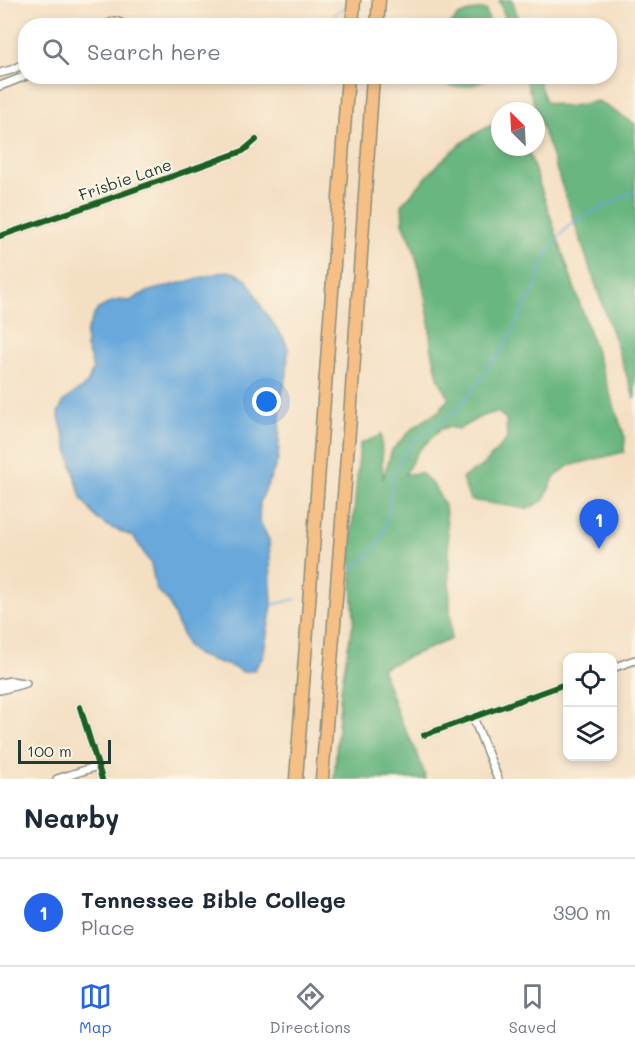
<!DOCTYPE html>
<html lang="en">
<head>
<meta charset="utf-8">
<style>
  :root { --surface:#fff; --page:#f2f2f3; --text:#1f2937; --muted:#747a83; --line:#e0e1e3; --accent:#2563eb }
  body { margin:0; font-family:Mali,sans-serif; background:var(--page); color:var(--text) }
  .controls { position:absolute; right:18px; bottom:18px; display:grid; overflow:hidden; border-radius:12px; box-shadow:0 3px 9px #0003 }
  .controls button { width:54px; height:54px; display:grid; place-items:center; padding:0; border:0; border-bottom:2px solid var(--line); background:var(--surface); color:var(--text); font:30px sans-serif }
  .compass { position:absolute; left:491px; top:102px; width:54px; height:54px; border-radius:50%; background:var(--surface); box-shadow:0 3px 9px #0003; rotate:336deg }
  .scale { position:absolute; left:18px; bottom:15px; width:93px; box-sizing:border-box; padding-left:6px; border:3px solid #1f3d34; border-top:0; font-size:16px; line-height:21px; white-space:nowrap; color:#1f3d34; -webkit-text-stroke:4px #fcf5e5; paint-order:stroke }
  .you { position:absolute; left:267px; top:402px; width:21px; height:21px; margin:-15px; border:4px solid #fff; border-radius:50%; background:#1a73e8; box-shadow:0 0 0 9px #1a73e833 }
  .badge { display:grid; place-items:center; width:39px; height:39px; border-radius:50%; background:var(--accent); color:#fff; font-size:20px; font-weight:700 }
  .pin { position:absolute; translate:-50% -50px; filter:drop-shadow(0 2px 3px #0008) }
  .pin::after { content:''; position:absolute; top:32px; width:21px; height:18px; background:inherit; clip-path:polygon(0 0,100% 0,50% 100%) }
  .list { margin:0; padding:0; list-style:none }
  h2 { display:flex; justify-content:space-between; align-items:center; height:78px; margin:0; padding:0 24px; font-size:26px }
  h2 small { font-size:20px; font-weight:400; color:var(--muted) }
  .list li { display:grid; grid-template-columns:39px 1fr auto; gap:18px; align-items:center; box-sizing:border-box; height:108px; padding:0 24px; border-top:2px solid var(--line) }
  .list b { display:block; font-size:22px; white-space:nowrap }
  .list p { margin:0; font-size:20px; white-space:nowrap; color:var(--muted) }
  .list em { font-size:20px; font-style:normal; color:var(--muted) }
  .icon { flex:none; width:33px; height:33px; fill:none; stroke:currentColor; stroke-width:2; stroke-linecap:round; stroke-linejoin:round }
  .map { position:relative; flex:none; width:635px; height:779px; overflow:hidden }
  .search { position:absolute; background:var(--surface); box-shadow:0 3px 9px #0003; left:18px; right:18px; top:18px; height:66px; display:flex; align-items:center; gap:15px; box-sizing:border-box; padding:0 21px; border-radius:24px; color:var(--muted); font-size:22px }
  .sheet { height:186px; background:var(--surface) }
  nav { display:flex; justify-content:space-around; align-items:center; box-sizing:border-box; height:84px; border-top:2px solid var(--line); background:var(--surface); font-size:16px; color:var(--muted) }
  nav a { display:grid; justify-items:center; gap:3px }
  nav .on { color:var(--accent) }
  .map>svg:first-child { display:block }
</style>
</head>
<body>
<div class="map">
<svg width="635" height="779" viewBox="0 0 635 779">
  <rect width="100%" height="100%" fill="#fcf5e5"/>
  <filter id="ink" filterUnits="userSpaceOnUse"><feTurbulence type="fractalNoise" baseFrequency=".0167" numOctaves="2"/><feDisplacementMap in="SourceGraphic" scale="12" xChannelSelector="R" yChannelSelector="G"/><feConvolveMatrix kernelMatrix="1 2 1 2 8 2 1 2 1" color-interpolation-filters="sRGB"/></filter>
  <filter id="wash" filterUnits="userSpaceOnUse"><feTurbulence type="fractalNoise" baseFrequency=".008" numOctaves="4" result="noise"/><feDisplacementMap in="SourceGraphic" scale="24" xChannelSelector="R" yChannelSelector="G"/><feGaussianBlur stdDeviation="1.35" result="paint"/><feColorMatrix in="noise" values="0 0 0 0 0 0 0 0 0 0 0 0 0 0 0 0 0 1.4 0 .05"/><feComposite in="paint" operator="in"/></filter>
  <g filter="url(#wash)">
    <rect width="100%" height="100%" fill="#f4dfc3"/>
    <path fill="#69b680" stroke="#447a5a" stroke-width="1.5" d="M499 0H512L521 25H508Z
      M475 10H486L490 25H450L458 16Z
      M448 77V76L489 77C477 86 463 88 449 86Z
      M525 77H537L546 102 567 107 598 101 635 124V400Z
      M500 122V147H527L625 438 624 452 568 466 554 478 544 500 528 509 470 500 462 478 484 465 507 439 506 419 497 412 480 417 459 429 448 427 441 429 418 451 405 474 421 473 434 486 445 506 448 536 451 639 382 668 399 717 418 755 426 779H334L341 689 348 647 354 620 350 546 354 512 360 444 381 435 383 479 392 450 413 428 440 410 449 398 439 380 431 346 429 319 421 275 412 243 403 223 402 204C432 172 457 137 500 122Z"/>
    <path fill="#67a8db" stroke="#437288" stroke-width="1.5" d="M227 271 235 273 246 279 253 290 264 311 284 339 288 349 287 374 281 398 278 460 260 502 259 520 269 540 272 605 263 657 254 670 243 672 233 667 197 655 187 646 168 601 156 589 151 564 134 537 110 527 97 519 81 498 58 413 64 401 87 384 93 369 90 357 86 347V333L94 315 98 309 112 302 120 300 130 301 140 295 153 290Z"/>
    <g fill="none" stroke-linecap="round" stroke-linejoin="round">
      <path stroke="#67a8db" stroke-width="1.5" d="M334 15 348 5
        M353 567 364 560 375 549 382 537 388 515 393 474 401 459 414 441 459 408 478 382 504 346 536 286 544 258 557 239 571 223 635 191
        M272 605 296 599"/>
    </g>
  </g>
  <g filter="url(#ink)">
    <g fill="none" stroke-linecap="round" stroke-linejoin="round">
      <defs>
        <path id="minor" d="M104 26 115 21 121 23 122 26
          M0 73 11 70 26 63
          M0 86 26 76
          M0 236 94 204 243 151 256 140
          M612 668 635 660
          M0 683 11 681 23 683
          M0 690 26 683
          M80 707 102 779
          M473 717 498 779
          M424 735 568 683
          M57 779 98 766"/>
        <path id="motorway" d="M352 26 354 0
          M377 26 379 0
          M296 779 348 76
          M322 779 350 418 373 76"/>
      </defs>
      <use href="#minor" stroke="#8a8e7c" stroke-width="10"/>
      <use href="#motorway" stroke="#8a8e7c" stroke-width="15"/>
      <use href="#minor" stroke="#fff" stroke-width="7"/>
      <use href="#motorway" stroke="#f5bf86" stroke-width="12"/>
      <defs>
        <path id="cycleway" d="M0 236 94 204 243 151 256 140
          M80 707 102 779
          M424 735 568 683"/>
      </defs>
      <use href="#cycleway" stroke="#fcf5e5" stroke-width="10"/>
      <use href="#cycleway" stroke="#1b5e20" stroke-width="6"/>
    </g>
  </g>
  <g text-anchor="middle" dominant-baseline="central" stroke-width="4.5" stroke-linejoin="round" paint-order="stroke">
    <g font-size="16" fill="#1f3d34" stroke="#fcf5e5">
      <text transform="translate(125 179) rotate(-19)">Frisbie Lane</text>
    </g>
  </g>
</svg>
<div class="controls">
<button><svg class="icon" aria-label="locate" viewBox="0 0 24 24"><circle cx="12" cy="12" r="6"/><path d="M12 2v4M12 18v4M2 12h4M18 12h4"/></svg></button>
<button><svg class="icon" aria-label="layers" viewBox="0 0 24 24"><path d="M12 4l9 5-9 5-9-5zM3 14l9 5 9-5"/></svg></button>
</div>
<svg class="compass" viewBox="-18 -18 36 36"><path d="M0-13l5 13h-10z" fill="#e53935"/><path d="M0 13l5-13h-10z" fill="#747a83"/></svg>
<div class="scale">100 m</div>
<div class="you"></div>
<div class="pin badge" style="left:599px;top:549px">1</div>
<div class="search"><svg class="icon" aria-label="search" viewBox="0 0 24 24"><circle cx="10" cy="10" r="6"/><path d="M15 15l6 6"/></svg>Search here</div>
</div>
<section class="sheet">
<h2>Nearby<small></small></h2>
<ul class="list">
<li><span class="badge">1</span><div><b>Tennessee Bible College</b><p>Place</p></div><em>390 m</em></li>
</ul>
</section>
<nav>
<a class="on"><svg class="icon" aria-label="map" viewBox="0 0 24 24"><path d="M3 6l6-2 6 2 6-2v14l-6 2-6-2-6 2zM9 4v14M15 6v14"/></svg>Map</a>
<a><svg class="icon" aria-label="directions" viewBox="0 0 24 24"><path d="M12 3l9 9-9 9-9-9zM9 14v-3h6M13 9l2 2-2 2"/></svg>Directions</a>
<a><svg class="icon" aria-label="saved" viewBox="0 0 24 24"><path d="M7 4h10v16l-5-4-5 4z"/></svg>Saved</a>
</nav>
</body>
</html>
